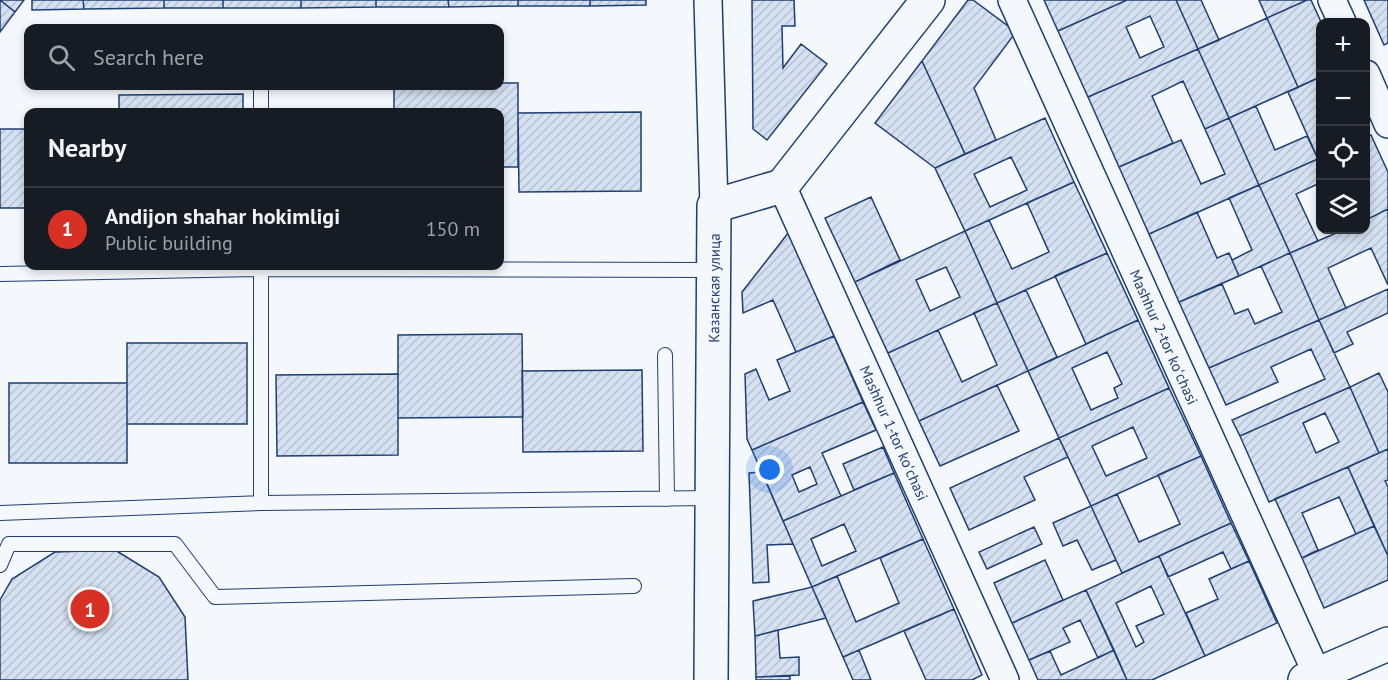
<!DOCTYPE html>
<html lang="en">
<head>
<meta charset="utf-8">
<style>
  :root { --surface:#171b24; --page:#242831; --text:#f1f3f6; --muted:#9ea1a6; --line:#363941; --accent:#d93025 }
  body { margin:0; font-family:"PT Sans",sans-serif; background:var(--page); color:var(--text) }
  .controls { position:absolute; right:18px; top:18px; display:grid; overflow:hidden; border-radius:12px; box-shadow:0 3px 9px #0003 }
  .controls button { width:54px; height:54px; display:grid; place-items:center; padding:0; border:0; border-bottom:2px solid var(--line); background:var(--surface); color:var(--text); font:30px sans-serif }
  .you { position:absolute; left:770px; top:470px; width:21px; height:21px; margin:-15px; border:4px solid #fff; border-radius:50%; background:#1a73e8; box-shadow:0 0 0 9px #1a73e833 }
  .badge { display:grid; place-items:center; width:39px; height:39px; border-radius:50%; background:var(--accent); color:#fff; font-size:20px; font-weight:700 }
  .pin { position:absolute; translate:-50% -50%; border:3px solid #fff; box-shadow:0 2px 6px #0006 }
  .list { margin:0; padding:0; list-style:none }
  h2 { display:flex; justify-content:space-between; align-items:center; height:78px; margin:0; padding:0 24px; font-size:26px }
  h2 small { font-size:20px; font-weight:400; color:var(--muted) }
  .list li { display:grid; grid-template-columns:39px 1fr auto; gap:18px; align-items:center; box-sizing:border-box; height:84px; padding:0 24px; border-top:2px solid var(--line) }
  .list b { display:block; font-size:22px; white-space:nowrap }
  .list p { margin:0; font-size:20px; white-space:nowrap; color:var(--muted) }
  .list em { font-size:20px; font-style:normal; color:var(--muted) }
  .icon { flex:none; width:33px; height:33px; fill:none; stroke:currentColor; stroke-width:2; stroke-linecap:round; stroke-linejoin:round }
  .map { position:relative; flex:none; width:1388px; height:680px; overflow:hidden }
  .search { position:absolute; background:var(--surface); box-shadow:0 3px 9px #0003; left:24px; top:24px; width:480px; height:66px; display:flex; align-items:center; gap:15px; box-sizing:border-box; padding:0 21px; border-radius:12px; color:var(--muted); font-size:22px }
  .panel { position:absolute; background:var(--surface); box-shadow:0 3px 9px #0003; left:24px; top:108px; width:480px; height:162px; border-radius:12px }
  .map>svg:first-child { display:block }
</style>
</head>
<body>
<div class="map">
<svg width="1388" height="680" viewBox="0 0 1388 680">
  <defs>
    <pattern id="building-hatch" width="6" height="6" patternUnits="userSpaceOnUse" patternTransform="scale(1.5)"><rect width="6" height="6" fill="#d5e0f0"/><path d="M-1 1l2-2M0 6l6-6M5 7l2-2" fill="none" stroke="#b6c1d1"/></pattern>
  </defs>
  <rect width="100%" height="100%" fill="#f4f7fb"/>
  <path fill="url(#building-hatch)" stroke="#1d3f73" stroke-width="1.5" fill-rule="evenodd" d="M0 0 15 12 0 32Z
    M0 0H24L15 12Z
    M32 0H83L84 9 32 10Z
    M83 0H164V8L84 9Z
    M164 0H223V8H164Z
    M223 0H301V8H223Z
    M301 0H376V7L301 8Z
    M376 0H448L449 7H376Z
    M448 0H518V6L449 7Z
    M518 0H590V6H518Z
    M590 0H646V5L590 6Z
    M752 0H794L795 26H782L783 68 801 44 827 64 767 140 753 129Z
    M968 0H973L1016 32 974 88 996 140 965 154 922 61Z
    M1044 0H1127L1058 31Z
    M1127 0H1176L1198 49 1088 97 1058 31ZM1150 16 1164 47 1140 58 1126 27Z
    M1176 0H1201L1219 40 1198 49Z
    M1259 0H1307L1267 18Z
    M1307 0H1311L1321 22 1320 77 1298 87 1267 18Z
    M1364 0H1388V43L1384 45Z
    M1267 18 1298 87 1229 118 1198 49Z
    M1198 49 1229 118 1205 129 1183 81 1152 96 1173 143 1119 167 1088 97Z
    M922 61 965 154 935 168 875 123Z
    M1320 77V158L1318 159 1288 92Z
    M500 83H518V167H500V112H394V86H500Z
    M243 94V112H119V95Z
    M1256 106 1275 150 1307 136 1318 159 1259 185 1229 118Z
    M641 112V191L519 192 518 113Z
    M1045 118 1074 182 965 231 935 168ZM1011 157 1027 190 990 207 974 174Z
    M1229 118 1259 185 1149 234 1119 167 1181 140 1201 184 1225 174 1205 129Z
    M0 129H28V208H0Z
    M1371 135 1388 172V209L1366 220V138Z
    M1320 158V183L1296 194 1318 241 1290 253 1259 185Z
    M1074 182 1107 253 997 303 965 231 989 220 1012 269 1049 252 1027 203Z
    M1259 185 1290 253 1239 276 1232 260 1252 250 1229 198Z
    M871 197 900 260 855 282 825 218Z
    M1388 209V285L1371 248 1328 268 1346 308 1319 320 1290 253 1343 230H1366V220Z
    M1197 212 1217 258 1229 253 1239 276 1179 302 1149 234Z
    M965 231 997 303 888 353 855 282ZM946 267 960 297 930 311 916 280Z
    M789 232 834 336 796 352 773 300 743 313 742 292Z
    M1107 253 1138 320 1086 344 1055 276Z
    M1290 253 1319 320 1209 368 1179 302 1222 284 1235 314 1248 309 1255 324 1282 312 1261 266Z
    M1388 289V313L1347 332 1353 344 1334 353 1319 320Z
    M1026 290 1057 357 1028 371 997 303Z
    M997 303 1028 371 919 421 888 353 938 330 962 382 997 365 974 313Z
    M1138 320 1169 388 1059 438 1028 371ZM1107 352 1122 384 1114 388 1118 398 1091 410 1072 368Z
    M1319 320 1350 387 1240 436 1232 420 1325 379 1311 349 1271 367 1278 382 1226 405 1209 368Z
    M522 334 523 417 398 418V335Z
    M834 336 863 402 752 450 747 439 745 374 756 369 769 400 790 391 777 360Z
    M127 343H247V424H127Z
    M642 370 643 451 523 452 522 371Z
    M1379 373 1388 392V449L1379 453 1350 387Z
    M398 374V455L277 456 276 375Z
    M9 383H127V463H9Z
    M997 385 1019 431 940 466 919 421Z
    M1350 387 1379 453 1269 502 1240 436ZM1325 413 1339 442 1316 453 1303 423Z
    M1169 388 1201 456 1091 506 1059 438ZM1133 427 1147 458 1106 476 1092 446Z
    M863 402 876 430 822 453 841 496 783 521 752 450ZM810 467 817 484 799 492 792 475Z
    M1059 438 1068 457 1024 477 1035 500 969 530 950 488Z
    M883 447 894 473 854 490 843 464Z
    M1388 449V480L1385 481 1388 487V556L1348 467Z
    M1201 456 1231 523 1122 573 1091 506 1117 494 1139 542 1180 524 1158 475Z
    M1348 467 1374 526 1356 534 1339 497 1302 513 1318 550 1302 558 1275 499Z
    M762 472 793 544 767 545 769 582 753 583 749 473Z
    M894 473 923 539 812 587 783 521ZM844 524 856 551 822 566 811 539Z
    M1091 506 1116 560 1092 570 1077 540 1063 546 1053 523Z
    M1231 523 1249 561 1231 569 1223 552 1168 577 1159 556Z
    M1374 526 1388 556V580L1324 608 1302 558Z
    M1034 527 1042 544 987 569 979 552Z
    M923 539 954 609 843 657 812 587 837 576 856 622 899 603 880 558Z
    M115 550 159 577 185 617 188 680H0V600L12 579 55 552Z
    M1159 556 1205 656 1152 680H1127L1086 590ZM1151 586 1164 614 1136 626 1144 642 1136 647 1116 603Z
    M1045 560 1063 600 1012 623 994 583Z
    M1249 561 1277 623 1205 656 1186 613 1218 599 1209 579Z
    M812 587 826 618 755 636 753 601Z
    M1086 590 1114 650 1098 658 1080 620 1063 628 1070 642 1029 660 1012 623Z
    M954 609 982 675 972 680H926L904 631Z
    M778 630 780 658 799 657V675L756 677 755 636Z
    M859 650 871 680H853L843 657Z
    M1114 650 1127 680H1038L1029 660 1050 651 1061 675Z
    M790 676V680H756V677Z"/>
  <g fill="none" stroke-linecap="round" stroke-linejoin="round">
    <defs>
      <path id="service" d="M261 86V112
        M0 274 261 269 713 270
        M665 355 667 499
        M261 503 712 498
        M0 513 261 503V266
        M0 565 9 544H175L215 597 634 586"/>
      <path id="minor" d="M708 0 714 206
        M1012 0 1317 674
        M1332 0 1342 22
        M1366 74 1388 124
        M782 186 1005 680"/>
      <g id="tertiary">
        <path id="s1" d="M711 680 714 206 782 186 928 0"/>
      </g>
      <path id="primary" d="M1305 680 1388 644"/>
    </defs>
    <use href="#service" stroke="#1d3f73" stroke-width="16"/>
    <use href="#minor" stroke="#1d3f73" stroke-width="30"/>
    <use href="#tertiary" stroke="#1d3f73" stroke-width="36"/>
    <use href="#primary" stroke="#1d3f73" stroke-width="36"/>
    <use href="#service" stroke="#f4f7fb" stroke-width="14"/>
    <use href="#minor" stroke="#f4f7fb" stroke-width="27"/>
    <use href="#tertiary" stroke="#f4f7fb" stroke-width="33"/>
    <use href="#primary" stroke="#f4f7fb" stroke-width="33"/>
  </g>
  <g text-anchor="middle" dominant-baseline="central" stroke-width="4.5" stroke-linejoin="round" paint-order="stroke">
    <g font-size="15" fill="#1d3f73" stroke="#f4f7fb">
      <text stroke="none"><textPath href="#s1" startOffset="392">Казанская улица</textPath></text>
      <text transform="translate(1164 337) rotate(66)">Mashhur 2-tor koʻchasi</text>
      <text transform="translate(894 433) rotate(66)">Mashhur 1-tor koʻchasi</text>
    </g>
  </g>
</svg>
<div class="controls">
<button>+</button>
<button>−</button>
<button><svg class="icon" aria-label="locate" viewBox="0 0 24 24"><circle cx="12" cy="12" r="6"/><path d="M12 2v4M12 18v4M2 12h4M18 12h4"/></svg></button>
<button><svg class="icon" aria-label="layers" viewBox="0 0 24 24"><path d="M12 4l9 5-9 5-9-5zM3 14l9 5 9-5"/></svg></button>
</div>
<div class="you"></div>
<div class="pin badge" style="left:90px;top:609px">1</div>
<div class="search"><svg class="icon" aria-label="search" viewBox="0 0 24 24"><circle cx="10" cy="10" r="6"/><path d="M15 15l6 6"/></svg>Search here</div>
<section class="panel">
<h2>Nearby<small></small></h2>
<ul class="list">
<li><span class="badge">1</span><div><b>Andijon shahar hokimligi</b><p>Public building</p></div><em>150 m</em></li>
</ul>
</section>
</div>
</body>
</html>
